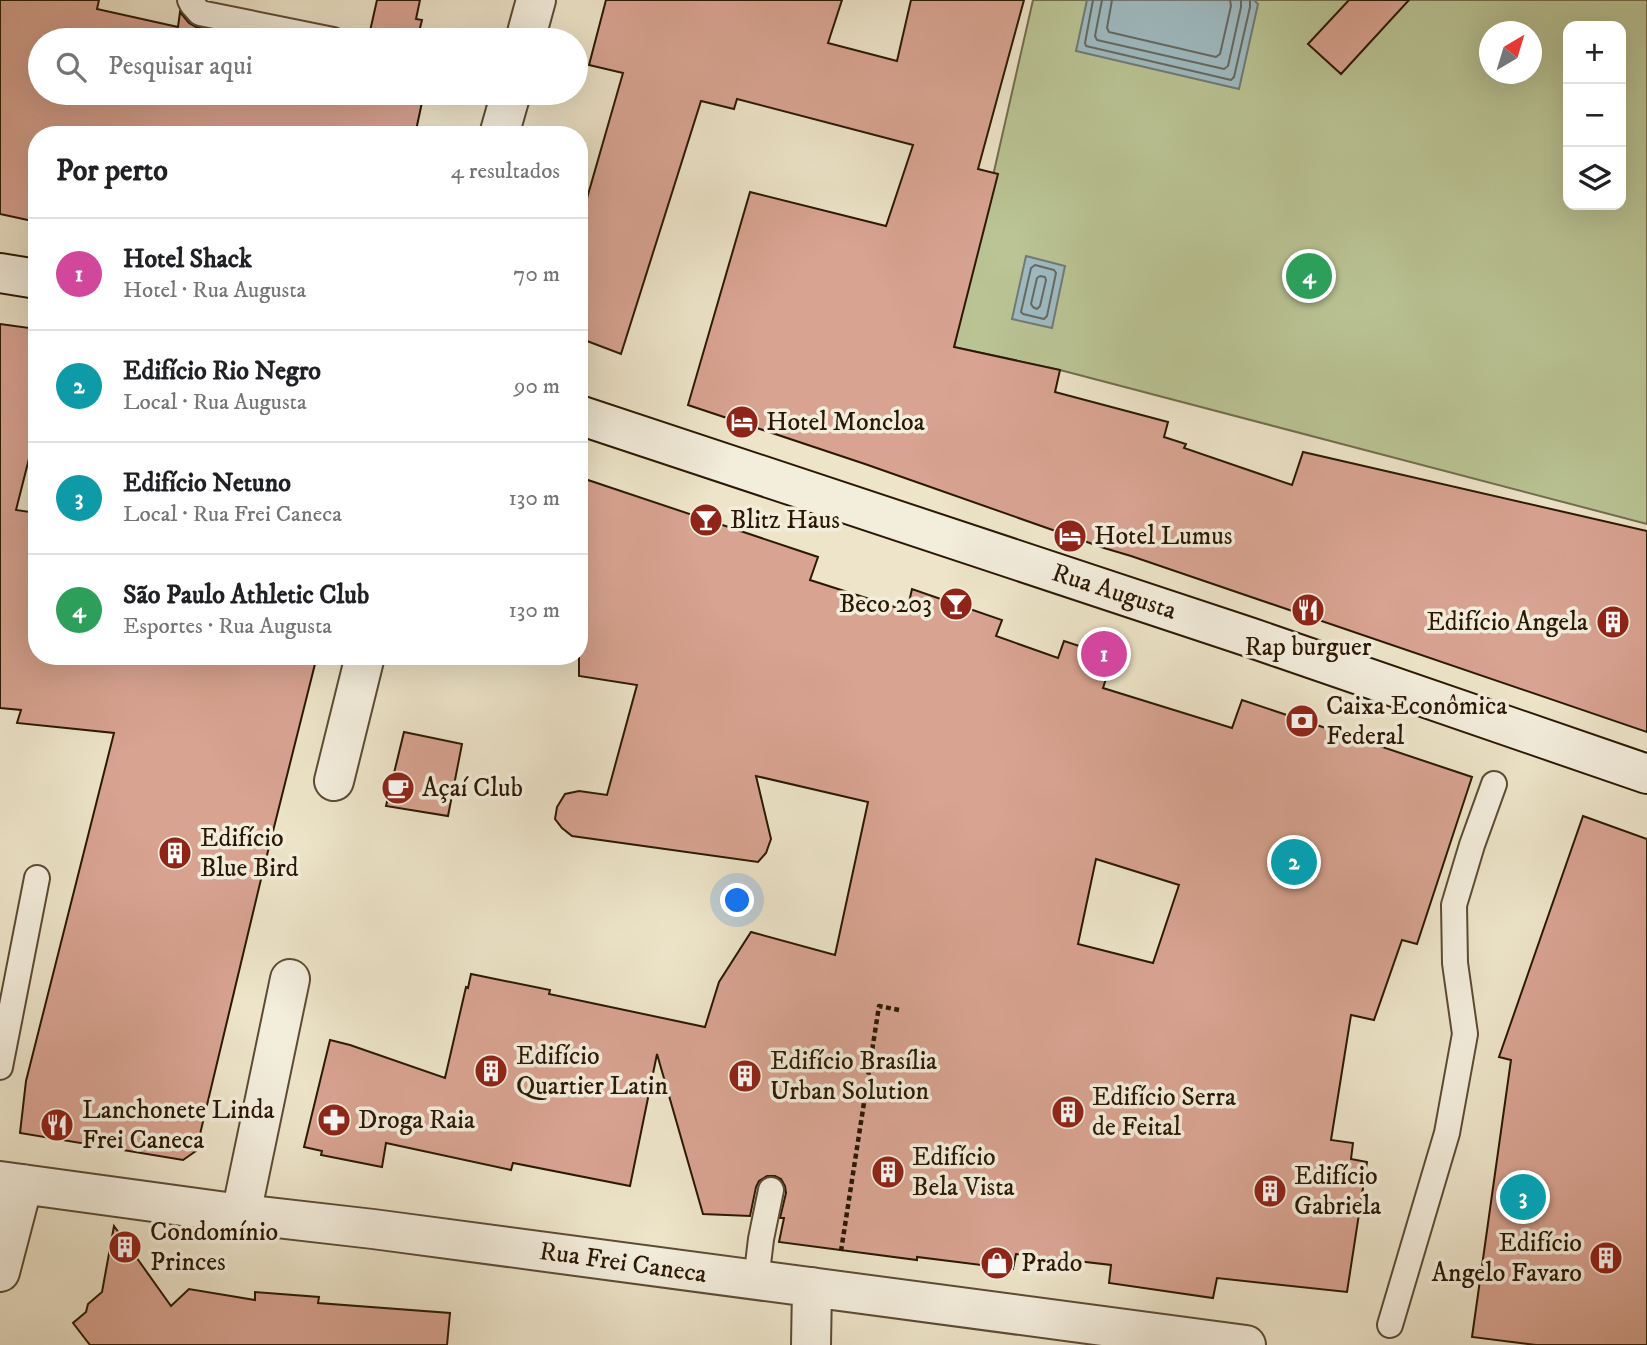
<!DOCTYPE html>
<html lang="pt">
<head>
<meta charset="utf-8">
<style>
  :root { --surface:#fff; --page:#f6f6f6; --text:#202124; --muted:#757577; --line:#e0e0e0; --accent:#8f2418 }
  body { margin:0; font-family:"IM FELL DW Pica",serif; background:var(--page); color:var(--text) }
  .controls { position:absolute; right:21px; top:21px; display:grid; overflow:hidden; border-radius:14px; box-shadow:0 7px 28px #0002 }
  .controls button { width:63px; height:63px; display:grid; place-items:center; padding:0; border:0; border-bottom:2px solid var(--line); background:var(--surface); color:var(--text); font:35px sans-serif }
  .compass { position:absolute; left:1479px; top:21px; width:63px; height:63px; border-radius:50%; background:var(--surface); box-shadow:0 7px 28px #0002; rotate:38deg }
  .you { position:absolute; left:738px; top:901px; width:24px; height:24px; margin:-18px; border:5px solid #fff; border-radius:50%; background:#1a73e8; box-shadow:0 0 0 10px #1a73e833 }
  .badge { display:grid; place-items:center; width:46px; height:46px; border-radius:50%; background:var(--accent); color:#fff; font-size:23px; font-weight:700 }
  .pin { position:absolute; translate:-50% -50%; border:4px solid #fff; box-shadow:0 2px 7px #0006 }
  .list { margin:0; padding:0; list-style:none }
  h2 { display:flex; justify-content:space-between; align-items:center; height:91px; margin:0; padding:0 28px; font-size:30px }
  h2 small { font-size:23px; font-weight:400; color:var(--muted) }
  .list li { display:grid; grid-template-columns:46px 1fr auto; gap:21px; align-items:center; box-sizing:border-box; height:112px; padding:0 28px; border-top:2px solid var(--line) }
  .list b { display:block; font-size:26px; white-space:nowrap }
  .list p { margin:0; font-size:23px; white-space:nowrap; color:var(--muted) }
  .list em { font-size:23px; font-style:normal; color:var(--muted) }
  .icon { flex:none; width:38px; height:38px; fill:none; stroke:currentColor; stroke-width:2; stroke-linecap:round; stroke-linejoin:round }
  .map { position:relative; flex:none; width:1647px; height:1345px; overflow:hidden }
  .search { position:absolute; background:var(--surface); box-shadow:0 7px 28px #0002; left:28px; top:28px; width:560px; height:77px; display:flex; align-items:center; gap:18px; box-sizing:border-box; padding:0 24px; border-radius:38px; color:var(--muted); font-size:26px }
  .panel { position:absolute; background:var(--surface); box-shadow:0 7px 28px #0002; left:28px; top:126px; width:560px; height:539px; border-radius:28px }
  .map>svg:first-child { display:block }
</style>
</head>
<body>
<div class="map">
<svg width="1647" height="1345" viewBox="0 0 1647 1345">
  <rect width="100%" height="100%" fill="#ede4c9"/>
  <filter id="stains"><feTurbulence type="fractalNoise" baseFrequency=".00286" numOctaves="4"/><feColorMatrix values="0 0 0 0 .2 0 0 0 0 .09 0 0 0 0 .02 0 0 0 .5 -.17"/></filter>
  <radialGradient id="worn" r=".72"><stop offset=".6" stop-color="#630" stop-opacity="0"/><stop offset="1" stop-color="#630" stop-opacity=".3"/></radialGradient>
  <path fill="#bac495" stroke="#726e4c" stroke-width="2" fill-rule="evenodd" d="M1033 0H1647V524L1060 370 954 347ZM1568 26H1621V205H1568ZM1490 32H1532V74H1490Z"/>
  <path fill="#9fbbc2" stroke="#717a76" stroke-width="2" d="M1087 0H1254L1258 4 1239 89 1076 51Z
    M1026 256 1065 266 1052 328 1012 319Z"/>
  <g fill="none" stroke-linecap="round" stroke-linejoin="round">
    <path stroke="#656a62" stroke-width="2" d="M1093 0 1085 43 1086 46 1231 80 1234 77 1250 7V0
      M1102 0 1095 36 1097 40 1224 69 1228 66 1241 7V0
      M1112 0 1107 28 1109 32 1216 57 1220 54 1231 6 1230 0
      M1035 265 1054 270 1056 273 1047 316 1044 319 1023 314 1021 312 1031 268Z
      M1040 276 1045 277 1046 280 1040 306 1037 309 1033 307 1031 304 1037 278Z"/>
  </g>
  <path fill="#d8a391" stroke="#2b1803" stroke-width="2" fill-rule="evenodd" d="M0 0H99L97 9 178 27 180 12 189 23 196 27 236 36 235 40H40V93H424L415 135H37V222L0 214Z
    M377 0H420L416 19 422 20 417 40H368Z
    M606 0H842L828 43 897 61 911 0H1024L978 169 998 174 954 347 1060 370 1055 392 1168 422 1164 437 1186 444 1184 448 1292 485 1303 452 1647 531V732L1131 556 1104 548 865 464 688 405 750 192 886 226 913 145 737 99 734 109 701 101 621 354 579 338V226L623 73 589 65Z
    M1349 0H1409L1341 74 1308 44Z
    M0 324 37 329V427L16 510 37 513V656H317L262 875 196 1151 183 1160 20 1133 26 1081 114 733 17 723 21 710 0 708Z
    M579 477 818 557 810 580 907 611 912 589 1002 620 996 636 1058 658 1064 641 1113 657 1103 688 1232 728 1242 700 1472 777 1417 944 1402 940 1374 1020 1351 1015 1331 1140 1353 1143 1351 1159 1367 1162 1347 1292 1217 1278 1213 1298 1109 1283 1111 1265 1016 1254 1013 1269 917 1257V1260L779 1242 784 1218H780L786 1193 785 1186 781 1179 775 1176H767L759 1181 756 1187 750 1216 703 1214 657 1054 630 1186 513 1163 511 1170 386 1143 382 1167 321 1155 322 1151 304 1147 330 1040 350 1045 445 1078 466 987 468 988 471 974 550 990 549 994 705 1027 719 982 751 932 835 955 868 802 756 776 771 839 766 853 758 862 572 836 562 828 555 819 557 807 565 794 579 791 607 795 637 685 579 676ZM1096 859 1179 885 1153 963 1078 944Z
    M404 732 462 744 448 816 386 806Z
    M1583 816 1647 839V1345H1536L1472 1337 1511 1060 1499 1057Z
    M114 1226 171 1306 189 1289 255 1300V1292L319 1297 318 1303 450 1313 447 1345H90L73 1323 86 1312 88 1304 102 1292Z"/>
  <g fill="none" stroke-linecap="round" stroke-linejoin="round">
    <defs>
      <path id="service" d="M190 0 192 4 200 13 333 40
        M0 1067 37 878
        M756 1281 761 1239 771 1190
        M1390 1325 1447 1133 1465 1034 1455 963 1454 905 1472 845 1494 784"/>
      <path id="minor" d="M525 40 536 0
        M499 135 511 93
        M334 781 365 656
        M0 1181 241 1214 373 1229 1246 1345
        M241 1214 290 979
        M0 1272 23 1184
        M811 1345 812 1287"/>
      <path id="secondary" d="M0 273 37 279
        M579 415 1249 637 1647 774"/>
    </defs>
    <use href="#service" stroke="#5c4b34" stroke-width="28"/>
    <use href="#minor" stroke="#5c4b34" stroke-width="42"/>
    <use href="#secondary" stroke="#2b1803" stroke-width="42"/>
    <path stroke="#2b1803" stroke-width="4.5" stroke-dasharray="5 3.5" stroke-linecap="butt" d="M841 1251 879 1006 899 1010"/>
    <use href="#service" stroke="#f3eddc" stroke-width="24"/>
    <use href="#minor" stroke="#f3eddc" stroke-width="38"/>
    <use href="#secondary" stroke="#f3eddc" stroke-width="38"/>
  </g>
  <defs>
    <symbol id="hotel-disc" viewBox="-11 -11 22 22"><circle r="9.5" fill="#8f2418" stroke="#f3eddc"/><path d="M-6-4.5h1.5V1H6V5H4.5V3h-9V5H-6ZM-4 0a1.8 1.8 0 1 1 3.6 0ZM.5 0V-2.5h3Q6-2.5 6 0Z" fill="#fff"/></symbol>
    <symbol id="bar-disc" viewBox="-11 -11 22 22"><circle r="9.5" fill="#8f2418" stroke="#f3eddc"/><path d="M-6-5H6L.8 .8V4.5H3.5V6h-7V4.5H-.8V.8Z" fill="#fff"/></symbol>
    <symbol id="restaurant-disc" viewBox="-11 -11 22 22"><circle r="9.5" fill="#8f2418" stroke="#f3eddc"/><path d="M-5-6h1v4h1v-4h1v4h1v-4h1v5L-1.5 .5V6h-2V.5L-5-1ZM5-6V6H3V1.5H1.5Q1.5-4 5-6Z" fill="#fff"/></symbol>
    <symbol id="building-disc" viewBox="-11 -11 22 22"><circle r="9.5" fill="#8f2418" stroke="#f3eddc"/><path d="M-4-6H4V6H1V3H-1V6H-4ZM-2.5-4.3h1.7v1.8h-1.7ZM.8-4.3h1.7v1.8H.8ZM-2.5-1h1.7V.8h-1.7ZM.8-1h1.7V.8H.8Z" fill="#fff"/></symbol>
    <symbol id="bank-disc" viewBox="-11 -11 22 22"><circle r="9.5" fill="#8f2418" stroke="#f3eddc"/><path d="M-6-4H6V4H-6ZM0-2.3a2.3 2.3 0 1 0 0 4.6a2.3 2.3 0 1 0 0-4.6Z" fill="#fff"/></symbol>
    <symbol id="cafe-disc" viewBox="-11 -11 22 22"><circle r="9.5" fill="#8f2418" stroke="#f3eddc"/><path d="M-5.5-4.5H6V0H3Q3 3.5 0 3.5H-2.5Q-5.5 3.5-5.5 0ZM3-3.2v2h1.7v-2ZM-6 4.5H4V6H-6Z" fill="#fff"/></symbol>
    <symbol id="pharmacy-disc" viewBox="-11 -11 22 22"><circle r="9.5" fill="#8f2418" stroke="#f3eddc"/><path d="M-2-6h4v4h4v4h-4v4h-4v-4h-4v-4h4Z" fill="#fff"/></symbol>
    <symbol id="shop-disc" viewBox="-11 -11 22 22"><circle r="9.5" fill="#8f2418" stroke="#f3eddc"/><path d="M-5-2.5h2.3a2.7 3.5 0 0 1 5.4 0H5L5.5 6h-11ZM-1.5-2.5h3a1.5 2.3 0 0 0-3 0Z" fill="#fff"/></symbol>
  </defs>
  <g fill-rule="evenodd">
    <use href="#hotel-disc" x="723" y="403" width="38" height="38"/>
    <use href="#bar-disc" x="687" y="501" width="38" height="38"/>
    <use href="#hotel-disc" x="1051" y="517" width="38" height="38"/>
    <use href="#bar-disc" x="937" y="585" width="38" height="38"/>
    <use href="#restaurant-disc" x="1289" y="591" width="38" height="38"/>
    <use href="#building-disc" x="1594" y="603" width="38" height="38"/>
    <use href="#bank-disc" x="1283" y="702" width="38" height="38"/>
    <use href="#cafe-disc" x="379" y="769" width="38" height="38"/>
    <use href="#building-disc" x="156" y="834" width="38" height="38"/>
    <use href="#building-disc" x="472" y="1052" width="38" height="38"/>
    <use href="#building-disc" x="726" y="1057" width="38" height="38"/>
    <use href="#building-disc" x="1049" y="1093" width="38" height="38"/>
    <use href="#pharmacy-disc" x="315" y="1101" width="38" height="38"/>
    <use href="#restaurant-disc" x="38" y="1106" width="38" height="38"/>
    <use href="#building-disc" x="869" y="1153" width="38" height="38"/>
    <use href="#building-disc" x="1251" y="1172" width="38" height="38"/>
    <use href="#building-disc" x="106" y="1228" width="38" height="38"/>
    <use href="#building-disc" x="1587" y="1239" width="38" height="38"/>
    <use href="#shop-disc" x="978" y="1244" width="38" height="38"/>
  </g>
  <g text-anchor="middle" dominant-baseline="central" stroke-width="7" stroke-linejoin="round" paint-order="stroke">
    <g font-size="26" fill="#2b1803" stroke="#f3eddc" text-anchor="start">
      <text x="766" y="422">Hotel Moncloa</text>
      <text x="730" y="520">Blitz Haus</text>
      <text x="1094" y="536">Hotel Lumus</text>
      <text x="932" y="604" text-anchor="end">Beco 203</text>
      <text x="1588" y="622" text-anchor="end">Edifício Angela</text>
      <text x="1308" y="647" text-anchor="middle">Rap burguer</text>
      <text x="1326" y="706">Caixa Econômica<tspan x="1326" dy="30">Federal</tspan></text>
      <text x="422" y="788">Açaí Club</text>
      <text x="200" y="838">Edifício<tspan x="200" dy="30">Blue Bird</tspan></text>
      <text x="516" y="1056">Edifício<tspan x="516" dy="30">Quartier Latin</tspan></text>
      <text x="770" y="1061">Edifício Brasília<tspan x="770" dy="30">Urban Solution</tspan></text>
      <text x="1092" y="1097">Edifício Serra<tspan x="1092" dy="30">de Feital</tspan></text>
      <text x="82" y="1110">Lanchonete Linda<tspan x="82" dy="30">Frei Caneca</tspan></text>
      <text x="358" y="1120">Droga Raia</text>
      <text x="912" y="1157">Edifício<tspan x="912" dy="30">Bela Vista</tspan></text>
      <text x="1294" y="1176">Edifício<tspan x="1294" dy="30">Gabriela</tspan></text>
      <text x="150" y="1232">Condomínio<tspan x="150" dy="30">Princes</tspan></text>
      <text x="1582" y="1243" text-anchor="end">Edifício<tspan x="1582" dy="30">Angelo Favaro</tspan></text>
      <text x="1021" y="1263">Prado</text>
    </g>
    <g font-size="26" fill="#2b1803" stroke="#f3eddc">
      <text transform="translate(1114 592) rotate(18)">Rua Augusta</text>
      <text transform="translate(623 1263) rotate(8)">Rua Frei Caneca</text>
    </g>
  </g>
  <rect width="100%" height="100%" filter="url(#stains)"/>
  <rect width="100%" height="100%" fill="url(#worn)"/>
</svg>
<div class="controls">
<button>+</button>
<button>−</button>
<button><svg class="icon" aria-label="layers" viewBox="0 0 24 24"><path d="M12 4l9 5-9 5-9-5zM3 14l9 5 9-5"/></svg></button>
</div>
<svg class="compass" viewBox="-18 -18 36 36"><path d="M0-13l5 13h-10z" fill="#e53935"/><path d="M0 13l5-13h-10z" fill="#757577"/></svg>
<div class="you"></div>
<div class="pin badge" style="left:1104px;top:654px;background:#d1479c">1</div>
<div class="pin badge" style="left:1294px;top:862px;background:#0f9aa8">2</div>
<div class="pin badge" style="left:1523px;top:1197px;background:#0f9aa8">3</div>
<div class="pin badge" style="left:1309px;top:276px;background:#2e9e5b">4</div>
<div class="search"><svg class="icon" aria-label="search" viewBox="0 0 24 24"><circle cx="10" cy="10" r="6"/><path d="M15 15l6 6"/></svg>Pesquisar aqui</div>
<section class="panel">
<h2>Por perto<small>4 resultados</small></h2>
<ul class="list">
<li><span class="badge" style="background:#d1479c">1</span><div><b>Hotel Shack</b><p>Hotel · Rua Augusta</p></div><em>70 m</em></li>
<li><span class="badge" style="background:#0f9aa8">2</span><div><b>Edifício Rio Negro</b><p>Local · Rua Augusta</p></div><em>90 m</em></li>
<li><span class="badge" style="background:#0f9aa8">3</span><div><b>Edifício Netuno</b><p>Local · Rua Frei Caneca</p></div><em>130 m</em></li>
<li><span class="badge" style="background:#2e9e5b">4</span><div><b>São Paulo Athletic Club</b><p>Esportes · Rua Augusta</p></div><em>130 m</em></li>
</ul>
</section>
</div>
</body>
</html>
